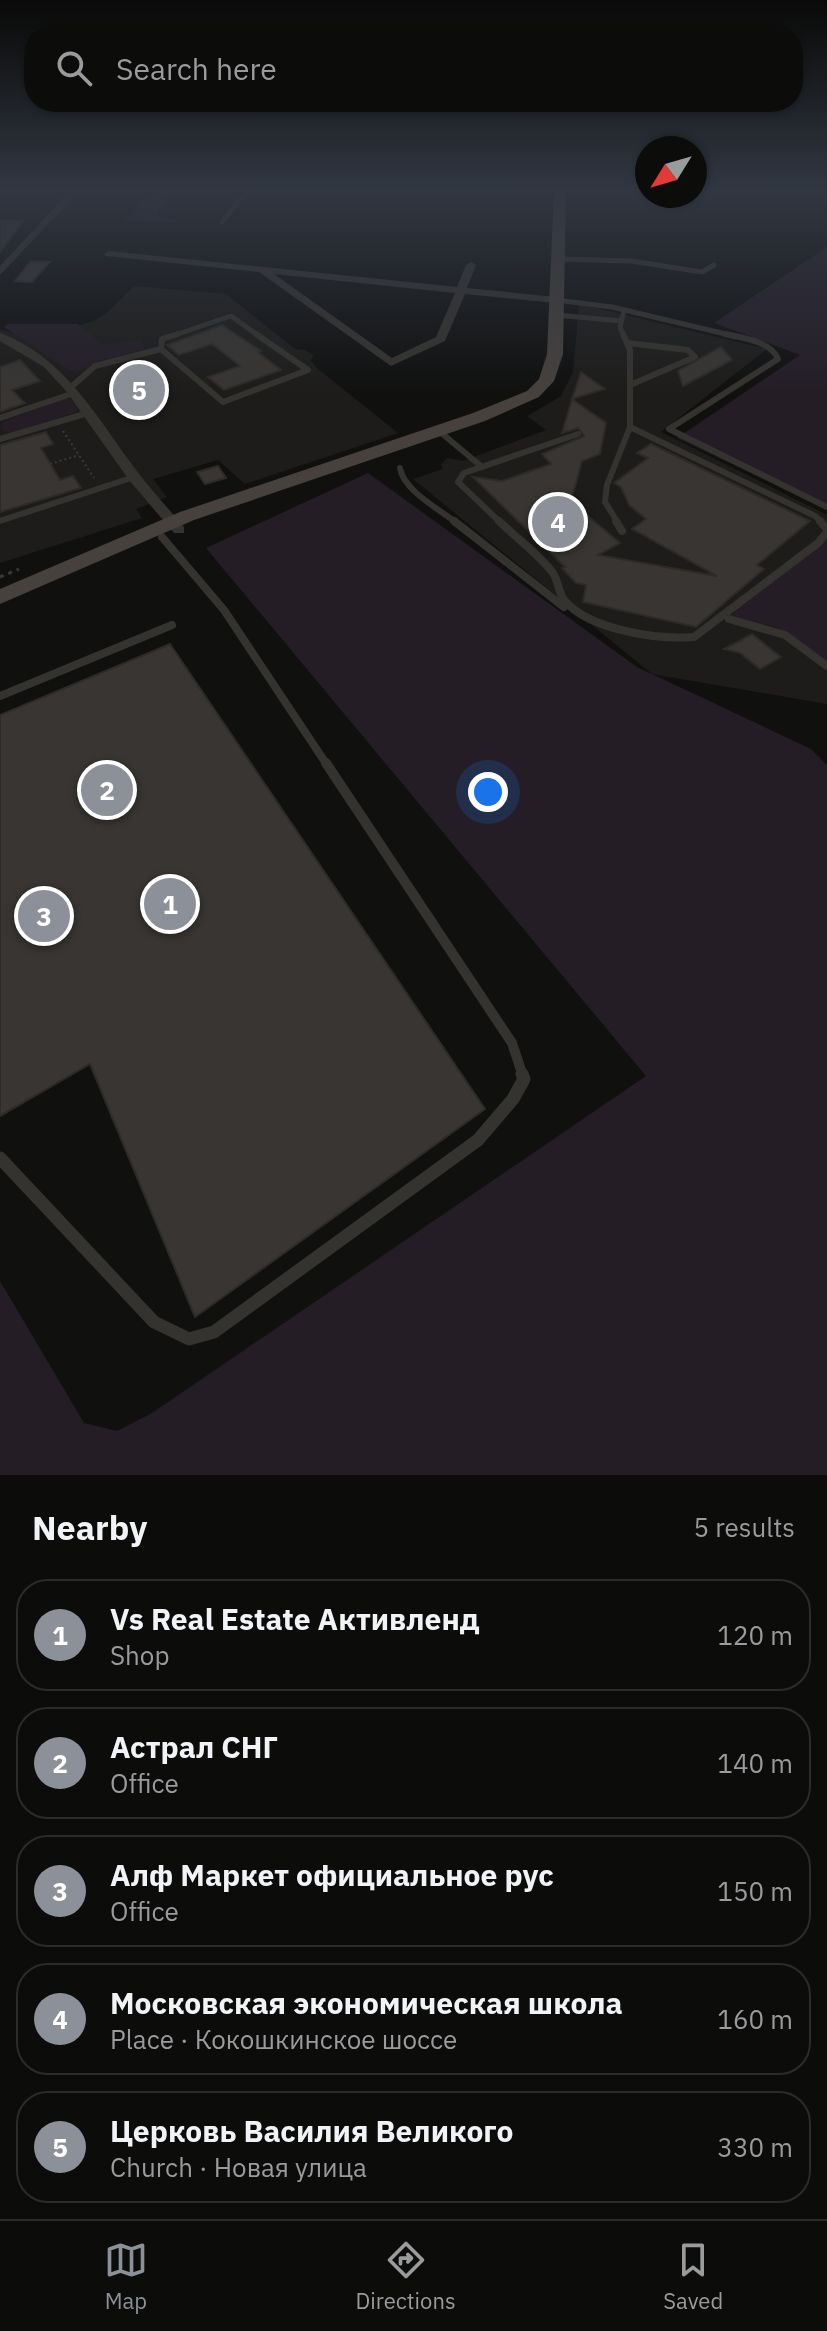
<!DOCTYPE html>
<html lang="en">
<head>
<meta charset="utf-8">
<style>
  :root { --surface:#0c0c0b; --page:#151514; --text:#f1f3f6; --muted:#9a9b9d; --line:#2c2c2c; --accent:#8c9099 }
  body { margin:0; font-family:"IBM Plex Sans",sans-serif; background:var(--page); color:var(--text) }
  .compass { position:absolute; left:635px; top:136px; width:72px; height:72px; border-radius:50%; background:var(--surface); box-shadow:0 2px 6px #0004; rotate:233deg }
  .you { position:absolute; left:488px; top:792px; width:28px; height:28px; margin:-20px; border:6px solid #fff; border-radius:50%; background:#1a73e8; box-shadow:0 0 0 12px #1a73e833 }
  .badge { display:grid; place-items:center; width:52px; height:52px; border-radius:50%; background:var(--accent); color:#fff; font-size:26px; font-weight:700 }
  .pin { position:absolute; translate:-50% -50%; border:4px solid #fff; box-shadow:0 2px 8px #0006 }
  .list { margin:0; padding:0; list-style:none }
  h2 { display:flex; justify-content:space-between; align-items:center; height:104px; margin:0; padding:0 32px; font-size:34px }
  h2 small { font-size:26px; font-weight:400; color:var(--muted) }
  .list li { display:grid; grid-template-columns:52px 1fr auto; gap:24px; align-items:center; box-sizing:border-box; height:112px; margin:0 16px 16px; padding:0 16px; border:2px solid var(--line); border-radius:32px }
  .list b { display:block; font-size:30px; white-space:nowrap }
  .list p { margin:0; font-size:26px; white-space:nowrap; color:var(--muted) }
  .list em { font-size:26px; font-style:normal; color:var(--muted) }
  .icon { flex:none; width:44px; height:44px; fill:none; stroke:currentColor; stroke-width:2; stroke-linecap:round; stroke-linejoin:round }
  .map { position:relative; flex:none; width:827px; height:1475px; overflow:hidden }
  .search { position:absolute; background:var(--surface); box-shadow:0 2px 6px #0004; left:24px; right:24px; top:24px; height:88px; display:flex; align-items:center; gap:20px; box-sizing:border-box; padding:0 28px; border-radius:32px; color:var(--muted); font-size:30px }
  .sheet { height:744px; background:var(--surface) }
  nav { display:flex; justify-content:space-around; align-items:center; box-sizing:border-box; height:112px; border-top:2px solid var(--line); background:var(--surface); font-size:22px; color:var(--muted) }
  nav a { display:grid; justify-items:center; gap:4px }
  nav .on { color:var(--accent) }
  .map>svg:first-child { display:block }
</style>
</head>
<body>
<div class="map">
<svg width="827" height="1475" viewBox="0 0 827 1475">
  <rect width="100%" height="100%" fill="#10100f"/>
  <path fill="#1d1c1a" d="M134 286 226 294 295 349 305 350 313 355 311 361 318 369 398 433 245 484 218 460 153 479 167 497 136 509 142 518 0 563V330L36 338 94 321 108 312Z
    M579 304 767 349 661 432 827 515V704L652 674 413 479 443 469 441 464 447 458 463 461 546 430 527 416 561 396 573 372Z"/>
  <path fill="#241d26" d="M159 189H171L157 214 177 222 124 221Z
    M827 247V509L677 438 800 355 714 323Z
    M7 324H77L103 344 141 340 145 349 102 360 77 372 68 370 4 327Z
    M65 399H70L78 409 76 412 10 433 2 430 3 422Z
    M368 473 637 667 811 749 827 765V1475H0V1281L84 1423 117 1431 152 1413 646 1076 206 548Z
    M827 539V662L778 627 730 616Z"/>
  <path fill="#383532" stroke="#2c2b28" stroke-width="2" d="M0 221H23L0 252Z
    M31 261 50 262 32 282 15 281Z
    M222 325 261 351 258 352 281 370 224 390 208 377 240 366 212 344 179 355 167 345Z
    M721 347 732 360 683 386 678 371Z
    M20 360 40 381 12 390 25 403 0 412V367Z
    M137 371 155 372 166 382 157 385 168 396 140 405 129 393 121 396 111 387 117 378Z
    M581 372 605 389 572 399Z
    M572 399 606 423 600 454 582 461 568 512 576 506 620 543 598 555 717 576 632 529 646 519 629 505 621 487 614 483 648 458 637 453 651 444 810 521 757 565 764 569 696 627 583 602 586 585 576 583 562 568 565 567 473 477 502 481 551 464 542 454 584 436 578 428 562 433Z
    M46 432 53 444 41 448 60 480 73 476 81 488 0 512V445Z
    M218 466 226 478 205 484 197 472Z
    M752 634 781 657 760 669 740 653 724 649Z
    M170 644 485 1109 195 1317 90 1064 0 1116V715Z"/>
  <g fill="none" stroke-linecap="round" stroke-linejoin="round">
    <path stroke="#3c3835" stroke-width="2" stroke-dasharray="2 3" stroke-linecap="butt" d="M63 431 94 478
      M50 464 79 455"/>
    <path stroke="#3c3835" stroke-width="3" stroke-dasharray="4 5" stroke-linecap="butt" d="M0 577 19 569"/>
    <path stroke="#35332f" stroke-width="5" d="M222 222 249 189
      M559 259 632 261 702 272 714 265
      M556 300 612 307 734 336
      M556 315 621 321
      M172 336 231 316 259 336
      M624 336 620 327 624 310"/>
    <path stroke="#35332f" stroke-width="6" d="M725 334C742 338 771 341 778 359L669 429 827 507
      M627 343 688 350 695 357 630 385
      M161 349 223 402 308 370 256 334
      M161 349 162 339 178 334
      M70 388 95 366 161 349
      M0 418 74 393
      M630 427 815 516 822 523
      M439 431 482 467
      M0 439 88 413
      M400 468C403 490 440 510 457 523
      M0 521 134 477
      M501 523 458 482 464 473 578 434
      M618 523 605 502 607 485 630 427V350L623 334"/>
    <path stroke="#35332f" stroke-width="8" d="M454 521 564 607
      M499 521C516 538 539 554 553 573 559 582 558 593 565 601 590 630 658 640 694 637L818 543 827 532
      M616 521 622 531
      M820 521 827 529
      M162 537 224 610 327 765
      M729 619 785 635 827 666
      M0 696 172 625"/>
    <path stroke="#35332f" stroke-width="10" d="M326 763 512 1043 523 1076"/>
    <path stroke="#35332f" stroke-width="13" d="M0 1158 154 1322 189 1339 214 1332 478 1140 513 1099 524 1079 522 1074"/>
    <path fill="#35332f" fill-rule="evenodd" d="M72 189H81L0 275V266Z
      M109 251 457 287 466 265 471 262 476 265 467 288 556 297 561 300 556 303 465 294 445 341 391 366 259 272 106 256 104 254ZM274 274 455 293 436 337 392 358Z
      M0 333C64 356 98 419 136 470 151 490 168 508 184 527V533H174L129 480 66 391 44 367 0 341Z"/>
    <path fill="#46413d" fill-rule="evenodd" d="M554 189H566L563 354 554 381 539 397 485 421 194 520 0 604V589L180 512 473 413 527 391 539 379 547 354Z"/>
  </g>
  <linearGradient id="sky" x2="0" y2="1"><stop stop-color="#090908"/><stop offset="0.48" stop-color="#313742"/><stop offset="1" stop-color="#313742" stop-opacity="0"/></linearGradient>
  <rect width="827" height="395" fill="url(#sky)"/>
</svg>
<svg class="compass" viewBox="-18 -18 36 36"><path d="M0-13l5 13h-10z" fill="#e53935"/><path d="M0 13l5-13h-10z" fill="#9a9b9d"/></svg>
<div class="you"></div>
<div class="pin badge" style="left:170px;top:904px">1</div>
<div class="pin badge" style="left:107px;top:790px">2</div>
<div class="pin badge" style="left:44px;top:916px">3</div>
<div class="pin badge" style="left:558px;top:522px">4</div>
<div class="pin badge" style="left:139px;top:390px">5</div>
<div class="search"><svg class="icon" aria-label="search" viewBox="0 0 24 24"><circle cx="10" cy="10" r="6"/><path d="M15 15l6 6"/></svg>Search here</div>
</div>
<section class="sheet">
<h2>Nearby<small>5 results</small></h2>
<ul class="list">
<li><span class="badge">1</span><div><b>Vs Real Estate Активленд</b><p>Shop</p></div><em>120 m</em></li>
<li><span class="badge">2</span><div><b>Астрал СНГ</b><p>Office</p></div><em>140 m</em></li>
<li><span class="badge">3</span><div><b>Алф Маркет официальное рус</b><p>Office</p></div><em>150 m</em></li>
<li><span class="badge">4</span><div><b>Московская экономическая школа</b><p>Place · Кокошкинское шоссе</p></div><em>160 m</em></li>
<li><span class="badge">5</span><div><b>Церковь Василия Великого</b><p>Church · Новая улица</p></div><em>330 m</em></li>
</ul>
</section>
<nav>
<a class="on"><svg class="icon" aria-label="map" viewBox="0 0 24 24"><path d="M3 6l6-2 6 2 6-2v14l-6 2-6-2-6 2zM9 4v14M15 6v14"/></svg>Map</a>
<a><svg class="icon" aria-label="directions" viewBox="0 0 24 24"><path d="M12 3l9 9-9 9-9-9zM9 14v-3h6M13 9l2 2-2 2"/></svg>Directions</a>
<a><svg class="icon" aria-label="saved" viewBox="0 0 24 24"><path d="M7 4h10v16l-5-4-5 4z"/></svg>Saved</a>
</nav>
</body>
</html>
